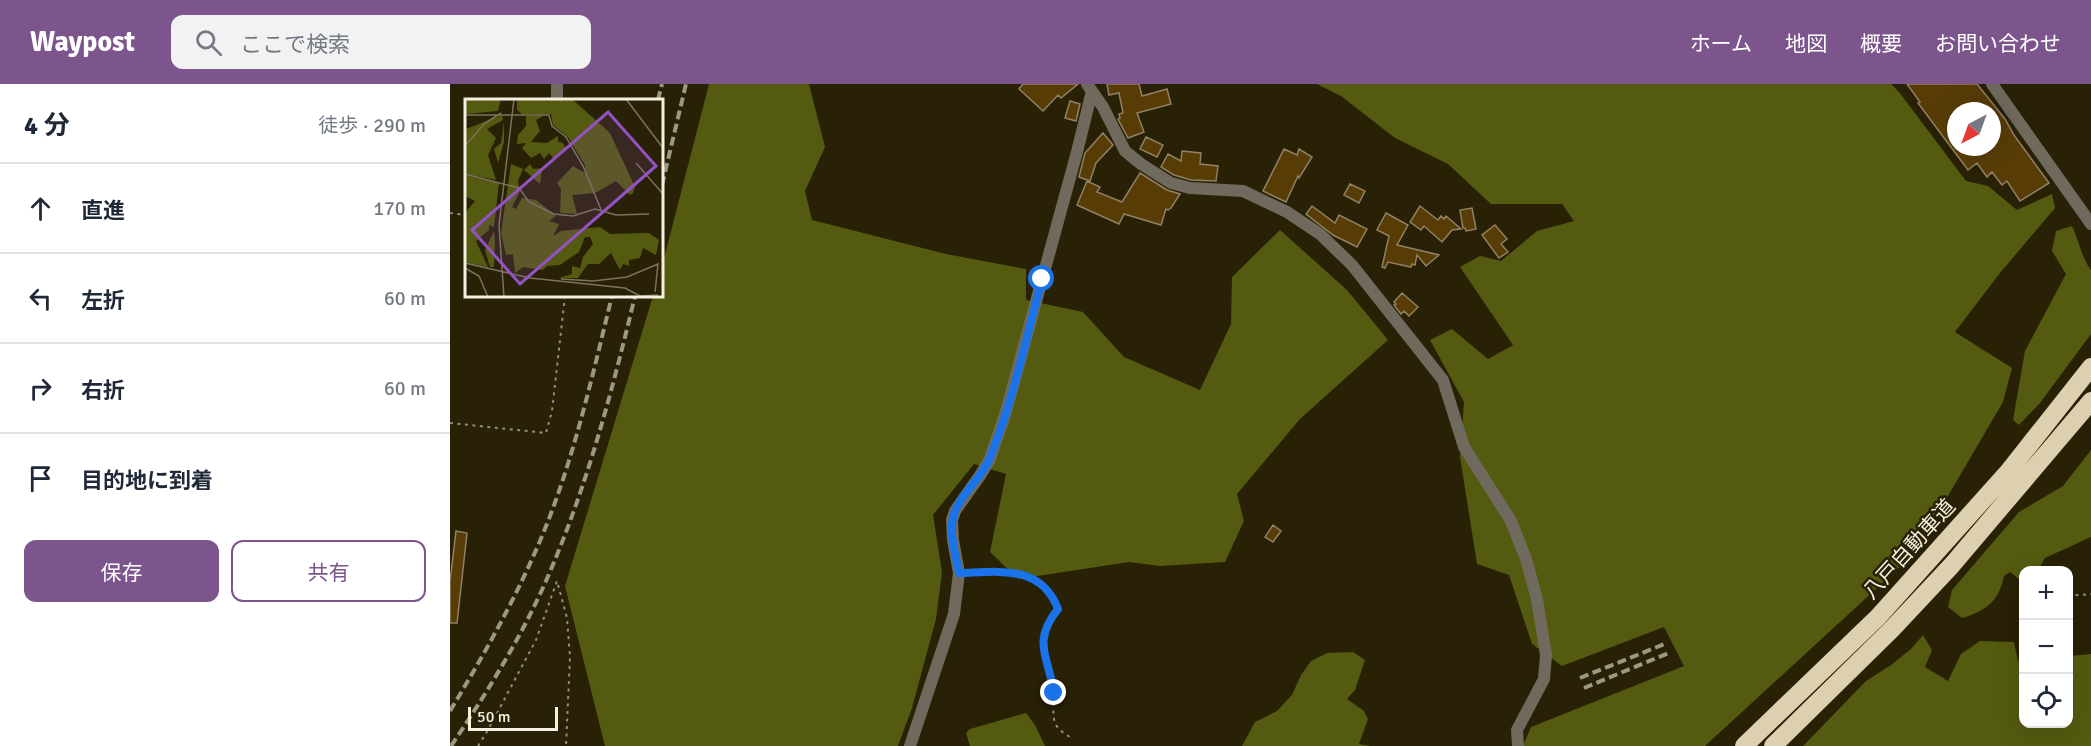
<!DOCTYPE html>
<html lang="ja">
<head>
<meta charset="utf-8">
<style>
  :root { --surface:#fff; --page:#f2f2f3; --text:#1f2937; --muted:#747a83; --line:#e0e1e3; --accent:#7d558d }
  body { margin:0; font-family:Signika,"Noto Sans JP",sans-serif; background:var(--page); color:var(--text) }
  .controls { position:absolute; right:18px; bottom:18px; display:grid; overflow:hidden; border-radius:12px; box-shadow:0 6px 24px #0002 }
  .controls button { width:54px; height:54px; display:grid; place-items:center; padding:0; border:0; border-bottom:2px solid var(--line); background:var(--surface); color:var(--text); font:30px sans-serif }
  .compass { position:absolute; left:1497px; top:18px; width:54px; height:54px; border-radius:50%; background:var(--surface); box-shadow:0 6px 24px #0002; rotate:221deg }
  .scale { position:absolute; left:18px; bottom:15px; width:90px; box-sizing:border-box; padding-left:6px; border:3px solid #f5efdf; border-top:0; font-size:16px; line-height:21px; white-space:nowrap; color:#f5efdf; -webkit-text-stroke:4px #292105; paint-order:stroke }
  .stop { position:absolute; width:18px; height:18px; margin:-14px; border:4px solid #1a73e8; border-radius:50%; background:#fff }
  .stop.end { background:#1a73e8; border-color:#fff; box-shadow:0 2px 6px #0008 }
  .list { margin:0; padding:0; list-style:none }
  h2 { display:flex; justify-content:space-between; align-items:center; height:78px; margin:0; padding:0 24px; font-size:26px }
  h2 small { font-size:20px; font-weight:400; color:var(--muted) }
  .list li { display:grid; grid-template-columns:39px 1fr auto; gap:18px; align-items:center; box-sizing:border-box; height:90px; padding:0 24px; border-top:2px solid var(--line) }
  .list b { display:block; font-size:22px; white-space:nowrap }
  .list em { font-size:20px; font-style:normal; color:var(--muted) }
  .actions { display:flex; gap:12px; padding:18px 24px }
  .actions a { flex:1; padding:14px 0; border:2px solid var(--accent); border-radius:12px; text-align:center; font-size:21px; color:var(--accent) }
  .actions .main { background:var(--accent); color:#fff }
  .icon { flex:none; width:33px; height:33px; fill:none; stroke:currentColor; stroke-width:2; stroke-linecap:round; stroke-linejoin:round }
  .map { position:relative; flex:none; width:1641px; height:662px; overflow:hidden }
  header { display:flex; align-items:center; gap:36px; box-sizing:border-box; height:84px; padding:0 30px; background:var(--accent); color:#fff }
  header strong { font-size:28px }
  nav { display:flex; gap:33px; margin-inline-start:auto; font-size:21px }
  .search { width:420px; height:54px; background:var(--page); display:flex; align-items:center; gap:15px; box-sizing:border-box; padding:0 21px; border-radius:12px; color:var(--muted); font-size:22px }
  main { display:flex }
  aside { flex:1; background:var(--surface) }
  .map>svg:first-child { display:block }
</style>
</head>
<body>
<header>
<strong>Waypost</strong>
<div class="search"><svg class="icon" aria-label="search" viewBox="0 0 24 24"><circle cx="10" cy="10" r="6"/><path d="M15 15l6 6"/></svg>ここで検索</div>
<nav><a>ホーム</a><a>地図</a><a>概要</a><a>お問い合わせ</a></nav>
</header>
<main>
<aside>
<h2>4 分<small>徒歩 · 290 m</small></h2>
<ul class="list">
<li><svg class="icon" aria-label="ahead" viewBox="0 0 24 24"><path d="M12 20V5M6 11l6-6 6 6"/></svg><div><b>直進</b></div><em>170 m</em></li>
<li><svg class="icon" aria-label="left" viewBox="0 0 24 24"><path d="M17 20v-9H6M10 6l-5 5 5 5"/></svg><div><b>左折</b></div><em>60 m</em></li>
<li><svg class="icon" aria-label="right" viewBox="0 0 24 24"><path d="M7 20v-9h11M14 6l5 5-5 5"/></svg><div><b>右折</b></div><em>60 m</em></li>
<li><svg class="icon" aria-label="arrive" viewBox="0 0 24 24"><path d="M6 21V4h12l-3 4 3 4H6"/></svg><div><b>目的地に到着</b></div></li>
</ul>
<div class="actions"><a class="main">保存</a><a>共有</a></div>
</aside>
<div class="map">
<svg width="1641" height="662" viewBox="0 0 1641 662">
  <rect width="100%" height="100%" fill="#292105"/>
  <path fill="#545a10" d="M259 0H359L375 63 355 107 362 136 496 170 576 185V216L633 228 674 273 750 306 781 240 782 193 830 146 897 206 938 256 850 335 787 410 794 437 775 478 710 482 679 478 568 495 540 468 556 390 524 380 483 431 492 488 486 535 462 624 448 662H155L115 502 203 212H212V182Z
    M867 0H1441L1449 8 1516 97 1538 102 1567 126 1602 110 1605 124 1550 189 1505 248 1562 284 1553 318 1464 470 1255 662H1073L1081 643 1234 582 1214 543 1112 582 1082 560 1059 491 1027 480 1010 373 1014 318 980 256 1002 245 1038 275 1063 261 1010 183 1030 172 1051 177 1087 147 1124 137 1112 120H1041L998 80 945 54 891 12Z
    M1622 142C1629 156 1631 173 1641 186V250L1590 319 1569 341 1563 336 1575 267 1616 190 1602 167 1606 147Z
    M1641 366V453L1595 474 1588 486H1574L1573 498 1560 488 1554 492C1549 517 1536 527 1512 534L1498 523 1502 506 1569 428 1613 402Z
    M1473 551 1482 566 1475 583 1498 597 1511 570 1530 557 1564 558 1568 577 1573 576 1574 640H1618L1619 572 1641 570V662H1353L1416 597 1441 581 1461 565Z
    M903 568 915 576 905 606 897 615 914 627 918 635 909 660 920 662H792L805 638 827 627 842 611 851 591 861 577 877 569Z
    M576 629 585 641 595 662H520L516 649 520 645Z"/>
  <path fill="#573c06" stroke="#928065" stroke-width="1.5" fill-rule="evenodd" d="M573 0H628L611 14 608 11 593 27 569 5Z
    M657 0H689L692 12 717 5 721 20 687 29 694 48 678 54 668 35 670 34 669 30 673 29 669 9 659 11Z
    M1457 0H1527L1555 35 1564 51 1599 99 1570 117 1557 97 1552 101 1542 88 1537 93 1527 79 1518 86 1468 19 1470 18ZM1506 27H1542V63H1506Z
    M620 17 630 20 626 37 615 34Z
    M653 49 663 61 646 79 640 97 629 93 635 69Z
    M696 53 713 61 707 73 690 65Z
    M834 65 847 71 849 65 862 73 849 94 848 92 836 118 813 107Z
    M732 67 751 69 750 80 768 82 766 97 741 96 724 91 711 83 718 70 731 77Z
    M690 89 717 106 730 110 721 124 718 126 716 125 711 141 674 130 669 140 627 121 637 97 650 103 647 108 672 118Z
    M900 100 915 107 909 119 894 111Z
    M862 122 885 139 889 131 917 145 907 163 883 151 856 130Z
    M970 122 988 136 991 132 994 135 996 132 1011 145 1002 146 992 158 974 142 971 146 960 138Z
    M1022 124 1026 145 1016 147 1015 144H1013L1010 126Z
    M936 129 958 141 947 161 989 171 976 182 967 171 965 181 962 180 961 183 938 178 935 184 932 183 939 152 927 146Z
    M1045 141 1057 155 1051 160 1058 168 1049 174 1032 151Z
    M952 209 968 223 959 232 954 227 951 230 944 221 946 220 944 218Z
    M823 441 831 447 823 458 815 453Z
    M6 447 17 449 7 539H0V498Z"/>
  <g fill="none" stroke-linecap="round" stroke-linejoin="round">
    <path stroke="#948e78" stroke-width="2" stroke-dasharray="3 4.5" stroke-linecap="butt" d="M0 129 16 131
      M0 339 96 349 102 327 115 212
      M521 489C558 488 592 483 608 525 601 534 595 543 593 554 590 574 603 589 604 608 605 619 601 631 606 641 609 646 615 650 620 653
      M1618 512 1641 510
      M28 662 38 646 86 556 107 497 117 534 120 573 116 662"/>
    <path stroke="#6f6a5d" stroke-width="12" d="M107 0V16
      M637 0 653 23 675 67 691 80 721 99 740 104 793 107 837 128 870 150 902 181 993 296 1014 363 1061 437 1076 475 1087 515 1096 571 1094 595 1067 646 1068 662
      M1542 0 1641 140
      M460 662 504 530 509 489 503 456 502 436 505 427 531 390 539 377 555 331 627 68 642 7"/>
    <path stroke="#dcd0b0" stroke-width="18" d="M1294 662 1428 533 1558 388 1641 283
      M1323 662 1442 545 1502 481 1641 317"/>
    <path stroke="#9e9782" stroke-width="4" stroke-dasharray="9 4.5" stroke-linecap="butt" d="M208 16 212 0
      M212 101 236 0
      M1130 594 1217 559
      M1134 604 1221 568
      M0 627C38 564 74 500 100 432 127 361 144 285 162 212
      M1 662C34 613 66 562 91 508 134 414 161 312 185 212"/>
  </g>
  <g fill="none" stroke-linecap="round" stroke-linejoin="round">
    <path stroke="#1a73e8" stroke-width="8" d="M592 195C576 255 563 318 539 376 530 396 508 412 503 434 499 451 506 472 509 489 549 488 591 480 608 525 581 558 599 574 604 609"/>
  </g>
  <g text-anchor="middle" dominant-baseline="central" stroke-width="5" stroke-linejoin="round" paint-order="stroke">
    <g font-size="21" fill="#f5efdf" stroke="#292105">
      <text transform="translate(1459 465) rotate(-48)">八戸自動車道</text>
    </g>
  </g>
  <g transform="translate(15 15)">
    <rect width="198" height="198" fill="#292105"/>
    <path d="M0 0H36L33 12 1 15ZM52 0H107L145 34 170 88 168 94 165 96 151 82 130 94 107 96 112 115 95 114 96 90 92 84 108 67 120 74V66L103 38 88 26 86 15H57L52 11ZM37 16 38 21 22 30 31 39 23 56 31 81 0 75 1 30ZM80 16 71 21 75 32 66 43 82 44 93 37V43L98 44 101 51 88 59 84 54 79 60 75 54 66 59 57 49 61 44 52 45 53 36 61 27V17ZM39 23V43L33 64 29 50 36 44ZM46 65 58 70 53 82 55 92 47 108 51 110 57 99 71 101 91 117 84 122 94 125 88 137 96 132 135 128 145 135 184 134 194 141 191 156 178 149 175 159 164 161V167L158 165 155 171 146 154 134 165H123L113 179H94L107 175V167L115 169 118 158 128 145 125 138H120L114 153 95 166 82 167 78 171 58 168 50 174 48 155 41 156 36 134ZM65 65 68 70 77 69 75 85 59 71ZM0 76 34 84 29 128 24 126V131L11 142 23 168 0 163V114L10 102 0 97ZM29 132 30 145 29 168H25L20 151Z" fill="#545a10"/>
    <path fill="none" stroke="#7b735c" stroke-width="1.5" d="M161 0 198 49M0 16H84L87 27 101 38 118 67 137 113M0 47 20 24 36 14M171 64 198 95M0 75 54 89 64 103 89 115 108 117 130 110 151 116 184 115M0 164 65 179 160 189 175 197 193 196M0 169 14 177 23 198M96 180 128 182 162 178 193 165 190 193M39 198 34 126 49 0"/>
    <path fill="#9353c5" fill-opacity="0.15" stroke="#9353c5" stroke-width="3" d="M143 13 191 67 55 185 7 131Z"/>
    <rect width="198" height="198" fill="none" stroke="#f5efdf" stroke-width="3"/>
  </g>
</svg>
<div class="controls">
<button>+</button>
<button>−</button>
<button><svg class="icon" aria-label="locate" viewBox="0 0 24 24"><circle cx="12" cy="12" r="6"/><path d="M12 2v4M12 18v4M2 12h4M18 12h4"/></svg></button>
</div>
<svg class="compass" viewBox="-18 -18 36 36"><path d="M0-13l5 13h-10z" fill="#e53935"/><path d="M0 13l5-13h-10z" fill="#747a83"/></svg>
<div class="scale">50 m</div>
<div class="stop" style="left:592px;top:195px"></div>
<div class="stop end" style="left:604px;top:609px"></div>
</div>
</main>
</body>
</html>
